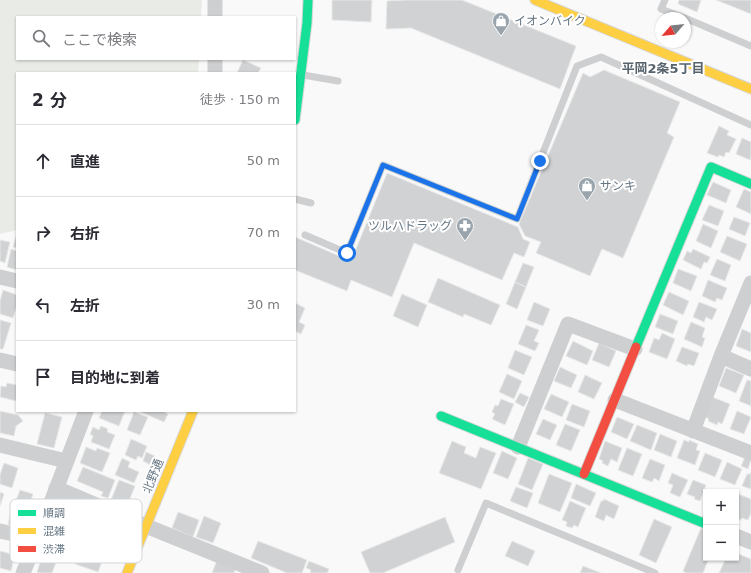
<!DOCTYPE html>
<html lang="ja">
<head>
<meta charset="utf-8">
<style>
  :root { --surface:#fff; --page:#f2f2f3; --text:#2b2b33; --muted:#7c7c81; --line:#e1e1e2 }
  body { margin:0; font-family:"DejaVu Sans","Noto Sans JP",sans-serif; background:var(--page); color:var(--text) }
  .controls { position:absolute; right:12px; bottom:12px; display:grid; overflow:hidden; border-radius:0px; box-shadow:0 1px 3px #0004 }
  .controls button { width:36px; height:36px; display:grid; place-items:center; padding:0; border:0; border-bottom:1px solid var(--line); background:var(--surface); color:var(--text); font:20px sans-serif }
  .compass { position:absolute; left:655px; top:12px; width:36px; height:36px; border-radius:50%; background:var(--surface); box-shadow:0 1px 3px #0004; rotate:242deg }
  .stop { position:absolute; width:12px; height:12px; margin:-9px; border:3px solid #1a73e8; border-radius:50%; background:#fff }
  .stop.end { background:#1a73e8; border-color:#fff; box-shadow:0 1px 4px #0008 }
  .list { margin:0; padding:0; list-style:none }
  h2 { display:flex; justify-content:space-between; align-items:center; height:52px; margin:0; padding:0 16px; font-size:17px }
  h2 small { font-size:13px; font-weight:400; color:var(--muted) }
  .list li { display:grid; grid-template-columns:26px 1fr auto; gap:12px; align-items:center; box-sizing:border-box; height:72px; padding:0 16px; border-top:1px solid var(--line) }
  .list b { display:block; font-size:15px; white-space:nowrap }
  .list em { font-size:13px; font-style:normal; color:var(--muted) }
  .icon { flex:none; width:22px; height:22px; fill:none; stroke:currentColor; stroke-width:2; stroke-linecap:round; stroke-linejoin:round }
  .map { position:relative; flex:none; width:751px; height:573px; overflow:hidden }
  .search { position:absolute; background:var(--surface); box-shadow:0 1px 3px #0004; left:16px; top:16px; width:280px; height:44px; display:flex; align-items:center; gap:10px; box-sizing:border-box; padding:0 14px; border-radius:0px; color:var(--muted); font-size:15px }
  .panel { position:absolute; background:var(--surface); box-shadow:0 1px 3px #0004; left:16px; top:72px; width:280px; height:340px; border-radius:0px }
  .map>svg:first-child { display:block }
</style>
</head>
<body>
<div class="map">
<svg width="751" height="573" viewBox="0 0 751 573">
  <rect width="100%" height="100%" fill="#f9f9f9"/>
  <path fill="#e8ebe6" d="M0 0H202L201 17H17V59H199L198 73H17V230L0 234Z"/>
  <path fill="#d0d2d3" stroke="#e8e8e8" d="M332 0H372L371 22 332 20Z
    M405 0H462L576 46 560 89 411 28 386 29 387 1Z
    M679 0H701L697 12 678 4Z
    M716 0H751V14Z
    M243 60 261 68 258 73H237Z
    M604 70 680 102 667 133 674 137 623 258 602 249 590 276 536 253 541 242 525 236 519 224 583 73 590 77Z
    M719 126 729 131 727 135 736 139 729 153 726 152 724 157 719 155 718 157 707 153Z
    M742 138 751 142V156L750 160 736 154Z
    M387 173 518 227 523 239 530 242 524 257 514 253 502 280 414 243 392 297 351 280 347 291 295 270V237L351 261Z
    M713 182 731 190 726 203 707 195Z
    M744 189 751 192V214L736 207Z
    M709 205 724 211 718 226 702 220Z
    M734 217 750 223 745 236 729 229Z
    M703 224 718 231 711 248 696 241Z
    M16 236H17V248L13 247Z
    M727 236 747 244 740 261 720 252Z
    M0 240 10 242 5 263 0 261Z
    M11 249 17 251V270L7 267Z
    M693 249 710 257 707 263 704 262 701 269 683 260 687 251 691 253Z
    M717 259 731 265 725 281 710 275Z
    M523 263 534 267 526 287 515 282Z
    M678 269 697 276 691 291 673 283Z
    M438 278 500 305 491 325 464 314 463 317 428 302Z
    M708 280 727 288 722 300 717 298 715 302 702 296Z
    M515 282 526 287 517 309 506 304Z
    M3 290 17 295V305L13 318 0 314V301Z
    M669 292 689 301 683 315 663 305Z
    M402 294 427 305 418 327 393 316Z
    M534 302 550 309 543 326 527 320Z
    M699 302 717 309 712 320 706 317 704 322 693 317Z
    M295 303 305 308 299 322 305 325 301 334 295 331Z
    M660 314 678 321 673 334 655 327Z
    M0 320 11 323 3 349H0Z
    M691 322 705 328 702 337 705 338 702 347 684 339Z
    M526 325 539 330 534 341 539 343 535 351 518 344Z
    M742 329 751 333V352L736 346Z
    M662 333 675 339 667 359 649 352 654 338 659 340Z
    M573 341 593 351 587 365 566 356Z
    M599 343 616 351 609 367 592 360Z
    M682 347 699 353 694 366 688 364 687 366 676 361Z
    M515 350 532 357 524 375 508 368Z
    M560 367 577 375 571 388 554 381Z
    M726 368 744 375 736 393 719 386Z
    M507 374 522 381 514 399 499 392Z
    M585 375 602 383 594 399 578 392Z
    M747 380 751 381V406L739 401Z
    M7 383 17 385V395L16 401 0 397 1 386 6 387Z
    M520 393 529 397 524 407 515 402Z
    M551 394 569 402 562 417 544 409Z
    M712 397 730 404 722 424 718 422 717 425 708 421 709 419 705 417Z
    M501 399 514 404 505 425 492 419 495 414 492 412 495 405 498 406Z
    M572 404 590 411 584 427 566 420Z
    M0 411 18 415 23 421 16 426 14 436 0 433Z
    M102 411H125L119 426 99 418Z
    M138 411H163L168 414 164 422Z
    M737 411 751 417 744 434 730 429Z
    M134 412 148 417 140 435 127 430Z
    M45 413 62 417 54 448 37 444Z
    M617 417 634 424 627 439 611 432Z
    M543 419 557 425 550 440 536 434Z
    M565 424 580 430 571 451 556 445Z
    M637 425 657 433 651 450 630 441Z
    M101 426 108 429 107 432 115 435 109 449 91 442 93 436 90 434 93 427 99 430Z
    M660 434 677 441 671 457 654 450Z
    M131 439 147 446 142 458 138 456 136 460 125 455Z
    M684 440 689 442V440L698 444 696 450 700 451 695 465 677 458Z
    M452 441 466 447 464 453 476 458 480 447 496 453 481 489 439 473Z
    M605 441 622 448 617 462 611 459 608 466 602 463 603 461 599 459Z
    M86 447 96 451 97 448 110 453 102 472 80 463Z
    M627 448 642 454 633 476 618 470Z
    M502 451 517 458 508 479 493 473Z
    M146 452 155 456 151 465 143 461Z
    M705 453 722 460 715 477 698 470Z
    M745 457 751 460 748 469 741 466Z
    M122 458 130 462 128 467 139 472 134 483 115 475Z
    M528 458 543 464 532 490 518 484Z
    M650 459 665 465 659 481 654 478 652 482 642 478Z
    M727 462 742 469 735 485 720 479Z
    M4 463 18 468 12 488 0 484V475Z
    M83 467 115 480 108 498 101 496 103 492 77 481Z
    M751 472V489L742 486 747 474H750Z
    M672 473 688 480 680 497 670 493 673 485 668 483Z
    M549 474 572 483 560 512 538 503Z
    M119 480 135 486 127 506 111 500Z
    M693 480 706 485 700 501 694 499 695 497 687 494Z
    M576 484 596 493 590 506 571 498Z
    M516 487 533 493 527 508 510 501Z
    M20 490 33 494 27 511 14 506Z
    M0 492 4 494 0 506Z
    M738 494 751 499V513L748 520 742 518 741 520 736 518V500Z
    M64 498 84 504 77 522 65 517 67 511 70 513 71 509 61 505Z
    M604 499 619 506 614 519 606 515 604 521 595 517 601 501H603Z
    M570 501 586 508 578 527 574 525 572 528 566 526 567 522 562 520Z
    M11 511 27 515 24 529 8 524Z
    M178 512 199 520 193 537 172 528Z
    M204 516 221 523 213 543 196 537Z
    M445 517 455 542 383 573H370L361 552Z
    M654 519 672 527 656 563 639 555Z
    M701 528 706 530V558H709L703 573H686L683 571Z
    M258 541 307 560 302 573H287L251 558Z
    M512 541 535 551 528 566 505 556Z
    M83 543 106 551 98 572 75 564Z
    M0 551 15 555 11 571 0 568Z
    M736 553 751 559V573H719L726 558H736Z
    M43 554 57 560 52 573H39L37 572Z
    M217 560 236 567 234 573H212Z
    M309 561 329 569 327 573H310L311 570 306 568Z
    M583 566 601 573H580Z"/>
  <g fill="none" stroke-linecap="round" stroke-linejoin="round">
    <defs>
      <path id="fast" d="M295 120 307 23 308 0
        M636 347 711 167 751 184
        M441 416 706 524"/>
      <path id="slow" d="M535 0 751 89
        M127 573 193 411"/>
      <path id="jam" d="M584 474 636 347"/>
    </defs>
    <use href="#fast" stroke="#d5d6d7" stroke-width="11"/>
    <use href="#slow" stroke="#d5d6d7" stroke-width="11"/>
    <use href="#jam" stroke="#d5d6d7" stroke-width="11"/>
    <path stroke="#cecfd0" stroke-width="7" d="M665 0 661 9 684 18
      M685 18 751 46
      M303 75 338 81
      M295 199 311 203
      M305 235 347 253 383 165 517 219 577 66 601 57 751 125
      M458 570 486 503 655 573"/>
    <path stroke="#cecfd0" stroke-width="15" d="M215 0V17
      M215 59V73
      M0 277 17 281
      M751 283 721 356 751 369
      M0 360 17 364
      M615 400 751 453
      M693 431 721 356
      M0 445 66 461
      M518 447 568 324 635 349
      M56 488 146 526 262 573
      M0 531 37 539
      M736 536 751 542
      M23 573 37 539 86 411"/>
    <use href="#fast" stroke="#16e098" stroke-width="9"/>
    <use href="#slow" stroke="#ffcf43" stroke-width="9"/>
    <use href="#jam" stroke="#f24e42" stroke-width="9"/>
  </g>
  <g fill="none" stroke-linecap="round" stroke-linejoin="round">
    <path stroke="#1a73e8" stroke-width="5" d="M347 253 383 165 517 219 540 161"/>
  </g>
  <defs>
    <symbol id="shop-pin" viewBox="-11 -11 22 30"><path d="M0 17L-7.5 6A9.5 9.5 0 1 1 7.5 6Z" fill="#99a4ac" stroke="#fff"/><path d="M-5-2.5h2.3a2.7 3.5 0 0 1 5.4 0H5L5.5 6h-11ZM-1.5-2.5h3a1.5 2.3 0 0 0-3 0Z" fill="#fff"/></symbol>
    <symbol id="pharmacy-pin" viewBox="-11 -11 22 30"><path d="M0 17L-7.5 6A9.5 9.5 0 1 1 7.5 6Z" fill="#99a4ac" stroke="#fff"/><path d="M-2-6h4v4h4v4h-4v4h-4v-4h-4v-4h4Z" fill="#fff"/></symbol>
  </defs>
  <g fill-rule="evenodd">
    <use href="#shop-pin" x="491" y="11" width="20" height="27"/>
    <use href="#shop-pin" x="577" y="176" width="20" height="27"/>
    <use href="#pharmacy-pin" x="455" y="216" width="20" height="27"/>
  </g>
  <g text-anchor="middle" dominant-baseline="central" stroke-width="4" stroke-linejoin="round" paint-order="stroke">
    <g font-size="12" fill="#657683" stroke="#fff" text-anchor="start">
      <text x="514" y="21">イオンバイク</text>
      <text x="600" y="186">サンキ</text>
      <text x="452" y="226" text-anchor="end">ツルハドラッグ</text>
    </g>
    <g font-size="12" fill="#657683" stroke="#fff">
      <text transform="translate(153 476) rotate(-68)">北野通</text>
    </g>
    <g font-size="13" font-weight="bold" fill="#57646e" stroke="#fff">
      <text x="663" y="68">平岡2条5丁目</text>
    </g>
  </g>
  <rect x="10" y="499" width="132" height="64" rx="6" fill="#fff" stroke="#d1d6da" stroke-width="1"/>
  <rect x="18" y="510" width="18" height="6" fill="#16e098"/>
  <rect x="18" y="528" width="18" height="6" fill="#ffcf43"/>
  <rect x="18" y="546" width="18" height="6" fill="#f24e42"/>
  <g font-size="11" fill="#657683">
    <text x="43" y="517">順調</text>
    <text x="43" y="535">混雑</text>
    <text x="43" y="553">渋滞</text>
  </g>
</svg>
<div class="controls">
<button>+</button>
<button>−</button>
</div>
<svg class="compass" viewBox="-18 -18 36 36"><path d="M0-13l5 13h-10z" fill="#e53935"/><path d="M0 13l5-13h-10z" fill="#7c7c81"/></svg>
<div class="stop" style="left:347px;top:253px"></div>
<div class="stop end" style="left:540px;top:161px"></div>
<div class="search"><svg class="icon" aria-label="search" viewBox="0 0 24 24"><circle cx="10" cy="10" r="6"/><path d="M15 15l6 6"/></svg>ここで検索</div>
<section class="panel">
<h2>2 分<small>徒歩 · 150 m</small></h2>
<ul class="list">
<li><svg class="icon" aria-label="ahead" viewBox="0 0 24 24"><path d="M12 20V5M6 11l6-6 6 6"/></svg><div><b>直進</b></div><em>50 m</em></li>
<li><svg class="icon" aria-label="right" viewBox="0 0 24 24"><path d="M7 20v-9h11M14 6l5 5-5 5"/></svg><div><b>右折</b></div><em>70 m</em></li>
<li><svg class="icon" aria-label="left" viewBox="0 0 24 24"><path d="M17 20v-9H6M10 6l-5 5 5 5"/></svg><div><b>左折</b></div><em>30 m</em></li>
<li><svg class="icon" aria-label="arrive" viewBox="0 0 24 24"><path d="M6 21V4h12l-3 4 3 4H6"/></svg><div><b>目的地に到着</b></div></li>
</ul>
</section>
</div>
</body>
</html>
